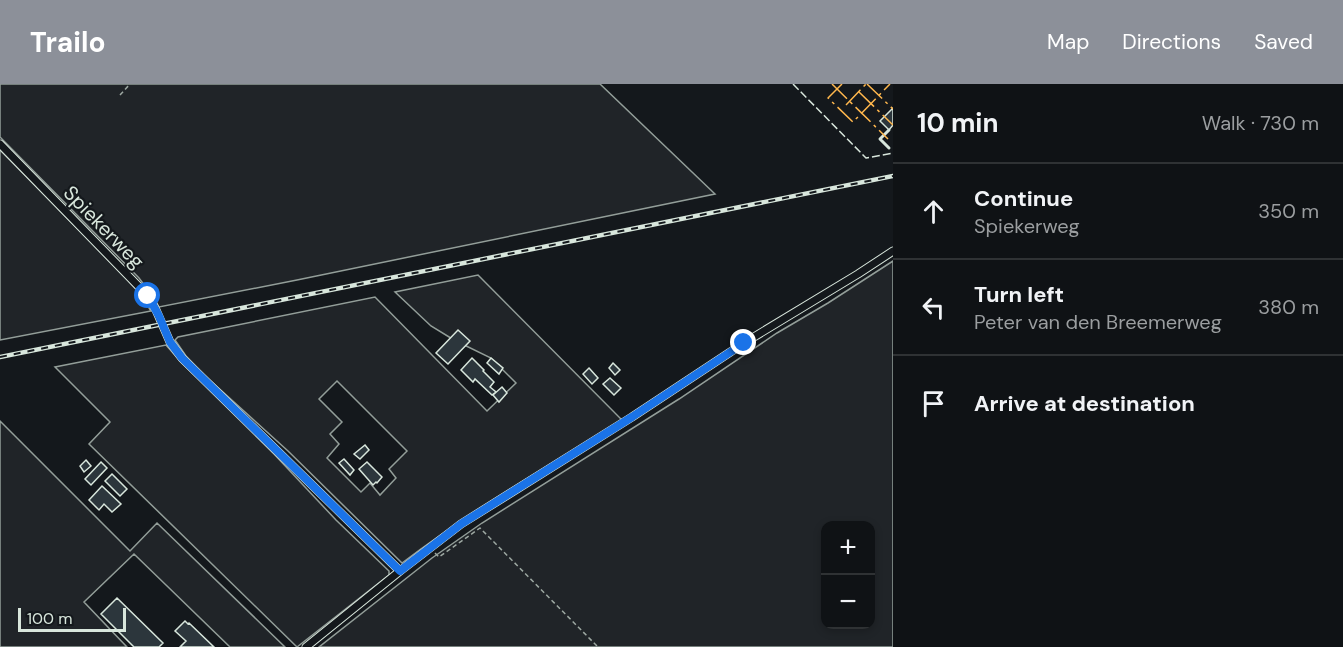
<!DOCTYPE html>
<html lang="en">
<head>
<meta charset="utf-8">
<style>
  :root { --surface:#0f1215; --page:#181b1e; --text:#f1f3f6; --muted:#9b9ea0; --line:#2f3234; --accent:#8c9099 }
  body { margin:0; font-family:"DM Sans",sans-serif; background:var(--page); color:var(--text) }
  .controls { position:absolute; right:18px; bottom:18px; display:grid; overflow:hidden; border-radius:12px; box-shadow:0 3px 9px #0003 }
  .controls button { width:54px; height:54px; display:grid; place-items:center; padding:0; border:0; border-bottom:2px solid var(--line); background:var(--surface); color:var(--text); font:30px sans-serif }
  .scale { position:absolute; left:18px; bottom:15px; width:108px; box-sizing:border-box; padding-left:6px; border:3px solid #d8e6dc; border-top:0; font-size:16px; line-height:21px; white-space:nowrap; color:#d8e6dc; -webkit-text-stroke:4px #14181c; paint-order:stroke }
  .stop { position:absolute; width:18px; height:18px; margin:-14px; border:4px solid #1a73e8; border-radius:50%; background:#fff }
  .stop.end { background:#1a73e8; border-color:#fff; box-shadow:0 2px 6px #0008 }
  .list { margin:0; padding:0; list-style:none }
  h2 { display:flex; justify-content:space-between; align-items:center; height:78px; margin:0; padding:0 24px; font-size:26px }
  h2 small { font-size:20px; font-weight:400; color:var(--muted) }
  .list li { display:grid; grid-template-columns:39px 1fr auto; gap:18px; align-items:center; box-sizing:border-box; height:96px; padding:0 24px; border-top:2px solid var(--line) }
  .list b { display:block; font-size:22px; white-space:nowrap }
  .list p { margin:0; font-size:20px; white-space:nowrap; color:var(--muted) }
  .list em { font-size:20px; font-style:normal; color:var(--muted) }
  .icon { flex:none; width:33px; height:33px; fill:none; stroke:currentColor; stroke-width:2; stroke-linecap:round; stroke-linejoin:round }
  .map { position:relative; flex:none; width:893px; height:563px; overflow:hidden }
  header { display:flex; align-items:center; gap:36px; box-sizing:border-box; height:84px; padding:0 30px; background:var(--accent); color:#fff }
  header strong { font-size:28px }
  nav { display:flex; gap:33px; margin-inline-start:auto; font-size:21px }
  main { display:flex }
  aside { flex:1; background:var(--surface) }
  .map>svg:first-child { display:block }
</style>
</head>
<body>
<header>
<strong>Trailo</strong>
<nav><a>Map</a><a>Directions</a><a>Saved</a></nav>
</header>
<main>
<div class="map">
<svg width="893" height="563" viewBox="0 0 893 563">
  <rect width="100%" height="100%" fill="#14181c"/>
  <path fill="#202428" stroke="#939e99" stroke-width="1.5" fill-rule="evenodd" d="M0 0H600L715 110 297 196 159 223 154 214 139 194 0 53Z
    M0 66 137 205 151 227 0 256Z
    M893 177V563H319L432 474 482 439 679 315 777 249 828 219ZM826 442H870V540H826Z
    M478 191 622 336C548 382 472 426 402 479L288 367 202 289 186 272 175 256 178 253 375 213 487 327 516 299 491 274 454 256 431 242 395 208ZM337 297 407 367 389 385 396 394 380 411 370 399 361 408 327 374 339 360 330 350 342 338 319 315Z
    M166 261 180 277 274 370 336 436 389 487V491L297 563 89 360 110 338 55 283Z
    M0 337 130 467 157 439 285 563H230L134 470 84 518 127 563H0Z"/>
  <path fill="#2c363c" stroke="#d8e6dc" stroke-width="1.5" d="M893 24V41L889 46 880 37Z
    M458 246 470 257 448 280 436 269Z
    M472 274 484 286 483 287 494 298 490 303 496 308 492 311 475 295 473 298 461 286Z
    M491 274 503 284 499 290 487 279Z
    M613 279 620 286 615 291 609 284Z
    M589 284 598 294 592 300 583 290Z
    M610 294 621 304 614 311 603 300Z
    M502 303 507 309 499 318 493 311Z
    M365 361 369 366 360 375 354 370Z
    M344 375 354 386 350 391 339 379Z
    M86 376 91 382 84 388 80 382Z
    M101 378 107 384 91 401 85 395Z
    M367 378 382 393 377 399 376 398 373 401 359 385Z
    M112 390 127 405 120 412 105 397Z
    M102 402 121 420 112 428 104 420 99 426 89 416Z
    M117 514 163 559 159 563H134L101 530Z
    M185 537 188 540 189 539 214 563H180L186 557 175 547Z"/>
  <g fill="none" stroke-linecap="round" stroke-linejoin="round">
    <defs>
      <path id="street" d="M0 60 148 212 156 226 170 258 182 274 400 487
        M306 563 400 487 461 440 632 333 744 259 858 190 893 167"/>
    </defs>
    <use href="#street" stroke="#d8e6dc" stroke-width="9"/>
    <path stroke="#9da8a2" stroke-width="1.5" stroke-dasharray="4.5 3" stroke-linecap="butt" d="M120 11 130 0
      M435 469 439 473 480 444 598 563"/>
    <use href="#street" stroke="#14181c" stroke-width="7"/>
    <defs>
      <path id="rail" d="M0 273 893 92"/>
    </defs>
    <use href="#rail" stroke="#d8e6dc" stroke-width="4.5"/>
    <use href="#rail" stroke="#14181c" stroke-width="2" stroke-dasharray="7" stroke-linecap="butt"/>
    <path stroke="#d8e6dc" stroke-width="1.5" stroke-dasharray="8 3" stroke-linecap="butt" d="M793 0 866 74 893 69"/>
    <path stroke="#d8e6dc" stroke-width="3" d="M889 46 880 55 889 64"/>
    <path stroke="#ffb74d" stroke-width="1.5" stroke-dasharray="21 4.5 3 4.5" stroke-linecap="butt" d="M832 0 888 55
      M842 0 828 14 853 38 890 0
      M867 0 893 25
      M859 8 893 41
      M846 21 866 0"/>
  </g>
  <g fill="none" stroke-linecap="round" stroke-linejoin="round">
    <path stroke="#1a73e8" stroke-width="8" d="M148 212 159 232 170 258 182 274 400 487 461 440 632 333 744 259"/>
  </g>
  <g text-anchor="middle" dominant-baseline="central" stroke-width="4.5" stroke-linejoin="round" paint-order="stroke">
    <g font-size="20" fill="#d8e6dc" stroke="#14181c">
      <text transform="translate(104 143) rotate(46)">Spiekerweg</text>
    </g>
  </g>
</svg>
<div class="controls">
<button>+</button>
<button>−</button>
</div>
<div class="scale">100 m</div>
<div class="stop" style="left:148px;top:212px"></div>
<div class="stop end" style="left:744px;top:259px"></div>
</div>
<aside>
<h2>10 min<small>Walk · 730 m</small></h2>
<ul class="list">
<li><svg class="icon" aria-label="ahead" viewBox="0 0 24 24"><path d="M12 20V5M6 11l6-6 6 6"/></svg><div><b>Continue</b><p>Spiekerweg</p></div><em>350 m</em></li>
<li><svg class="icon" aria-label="left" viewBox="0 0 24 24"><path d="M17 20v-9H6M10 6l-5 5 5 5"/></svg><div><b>Turn left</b><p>Peter van den Breemerweg</p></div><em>380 m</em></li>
<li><svg class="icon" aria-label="arrive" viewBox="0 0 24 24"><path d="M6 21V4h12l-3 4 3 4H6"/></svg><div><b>Arrive at destination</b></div></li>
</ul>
</aside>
</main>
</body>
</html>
